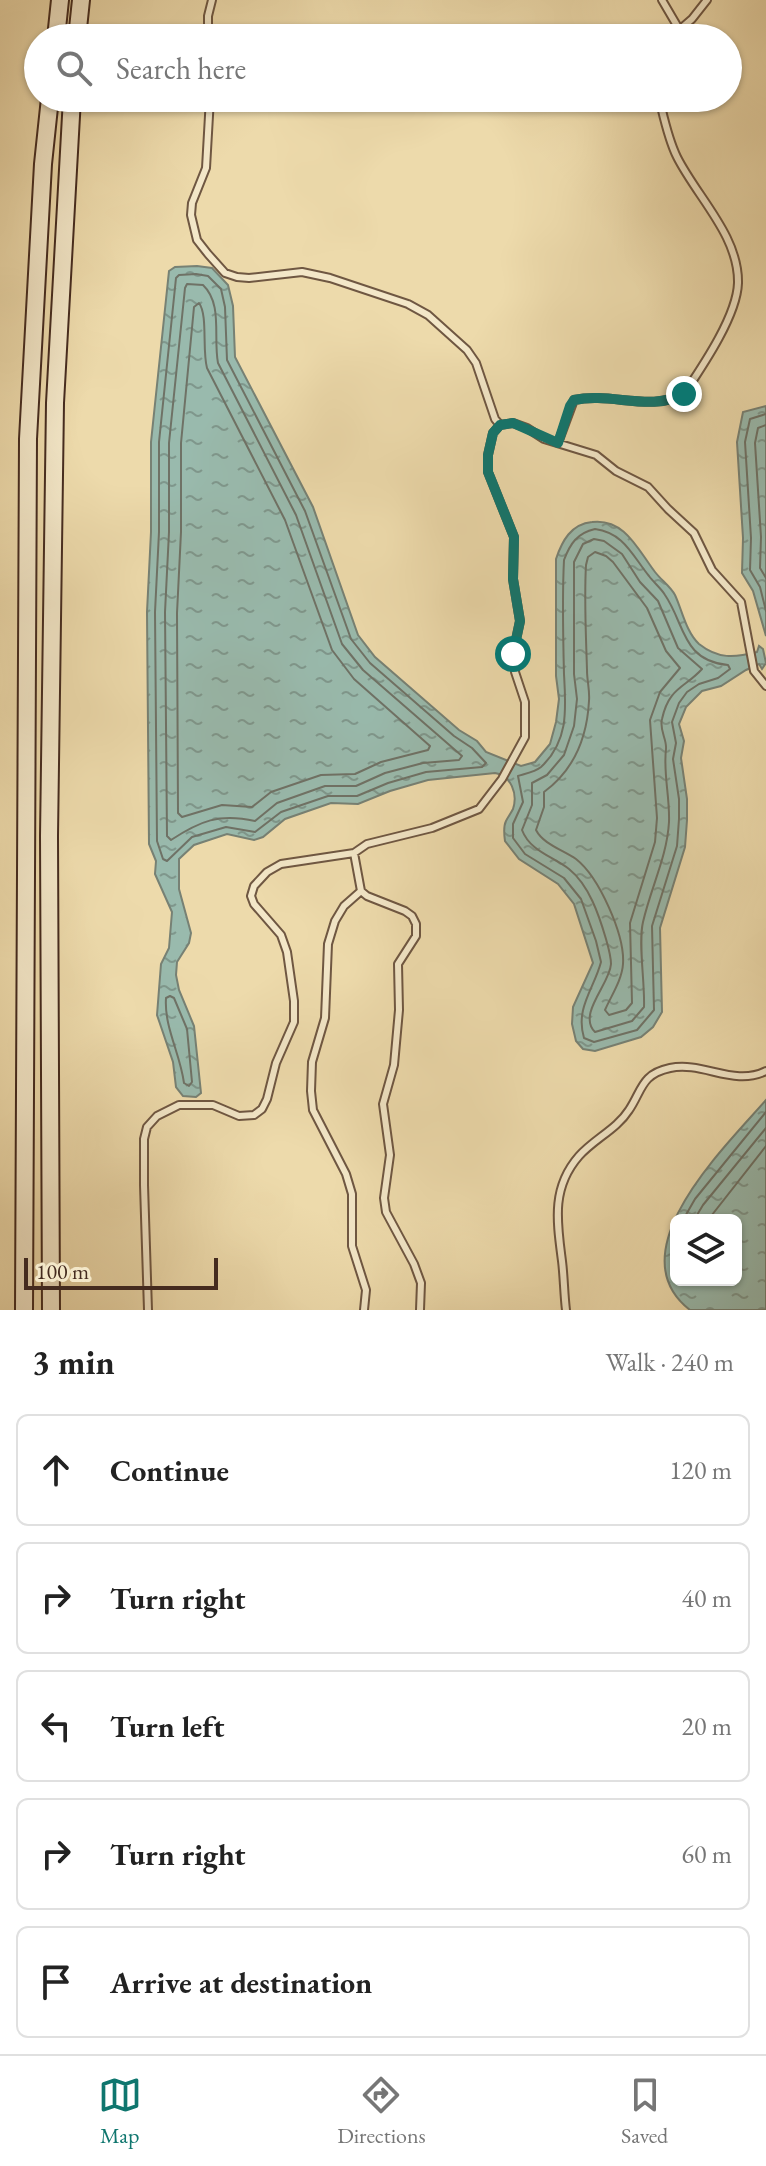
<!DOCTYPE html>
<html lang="en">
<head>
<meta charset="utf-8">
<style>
  :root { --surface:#fff; --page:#f2f2f2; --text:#222; --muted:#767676; --line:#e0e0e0; --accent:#0f766e }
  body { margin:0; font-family:"EB Garamond",serif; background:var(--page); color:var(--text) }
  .controls { position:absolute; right:24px; bottom:24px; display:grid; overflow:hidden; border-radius:12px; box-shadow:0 2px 6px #0004 }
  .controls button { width:72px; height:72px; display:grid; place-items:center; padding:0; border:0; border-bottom:2px solid var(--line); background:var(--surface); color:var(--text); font:40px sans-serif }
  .scale { position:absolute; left:24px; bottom:20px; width:194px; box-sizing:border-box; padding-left:8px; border:4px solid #452b1f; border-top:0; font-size:22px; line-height:28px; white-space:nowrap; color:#452b1f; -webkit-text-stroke:6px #f3e7c8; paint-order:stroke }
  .stop { position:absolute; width:24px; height:24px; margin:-18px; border:6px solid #0f766e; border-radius:50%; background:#fff }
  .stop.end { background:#0f766e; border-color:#fff; box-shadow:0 2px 8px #0008 }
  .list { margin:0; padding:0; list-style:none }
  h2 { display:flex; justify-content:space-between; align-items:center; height:104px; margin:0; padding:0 32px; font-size:34px }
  h2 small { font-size:26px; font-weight:400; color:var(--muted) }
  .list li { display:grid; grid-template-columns:52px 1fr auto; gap:24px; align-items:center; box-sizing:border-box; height:112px; margin:0 16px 16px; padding:0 16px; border:2px solid var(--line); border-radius:12px }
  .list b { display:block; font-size:30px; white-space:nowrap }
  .list em { font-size:26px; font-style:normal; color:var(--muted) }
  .icon { flex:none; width:44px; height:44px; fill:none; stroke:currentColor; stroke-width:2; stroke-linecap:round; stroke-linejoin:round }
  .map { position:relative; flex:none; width:766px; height:1310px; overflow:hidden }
  .search { position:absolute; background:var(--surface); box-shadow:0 2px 6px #0004; left:24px; right:24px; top:24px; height:88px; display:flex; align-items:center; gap:20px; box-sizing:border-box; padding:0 28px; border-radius:44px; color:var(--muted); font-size:30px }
  .sheet { height:744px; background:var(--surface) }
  nav { display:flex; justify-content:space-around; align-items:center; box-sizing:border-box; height:112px; border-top:2px solid var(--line); background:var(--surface); font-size:22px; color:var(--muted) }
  nav a { display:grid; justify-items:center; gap:4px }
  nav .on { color:var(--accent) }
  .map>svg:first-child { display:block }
</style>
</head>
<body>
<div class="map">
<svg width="766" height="1310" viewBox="0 0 766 1310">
  <defs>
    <pattern id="water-ripples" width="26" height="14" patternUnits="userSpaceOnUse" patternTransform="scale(2)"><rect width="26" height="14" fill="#99baad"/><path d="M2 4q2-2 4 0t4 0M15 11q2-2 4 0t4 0" fill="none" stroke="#7f978c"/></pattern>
  </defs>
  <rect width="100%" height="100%" fill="#eddaab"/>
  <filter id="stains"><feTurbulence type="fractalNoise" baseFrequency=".0025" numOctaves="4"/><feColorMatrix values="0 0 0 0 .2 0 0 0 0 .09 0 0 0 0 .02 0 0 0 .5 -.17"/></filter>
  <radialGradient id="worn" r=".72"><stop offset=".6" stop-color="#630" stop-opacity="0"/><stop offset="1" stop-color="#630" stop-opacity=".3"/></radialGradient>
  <path fill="url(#water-ripples)" stroke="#778174" stroke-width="2" fill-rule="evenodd" d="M197 266 212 268 228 285 233 306 235 357 313 507 358 635 375 657 459 730 477 741 486 752 521 766 535 762 550 744 556 722 559 699 556 676V559C562 541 571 524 592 522 625 518 638 550 655 572 661 580 670 586 675 595 682 610 686 632 699 644 718 659 734 658 757 652L759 646 763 649 766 663 762 669 759 664 746 670 721 686 702 691 686 707 679 724 684 741 681 758 687 799V820L685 847 660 928 662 1012 653 1027 641 1037 595 1051 583 1049 576 1041 572 1024 573 1007 593 963 574 904 558 884 519 859 505 841C504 834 503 827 506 821 508 817 511 813 513 809 518 794 511 775 495 773L428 780 390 791 358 804 331 803 285 819 263 837 254 840 227 834 194 845 179 859V889L191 933 189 943 177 962 176 975 179 990 194 1026 201 1093 196 1097 183 1096 176 1087 173 1062 157 1015 161 964 169 948 172 912 155 874 156 861 149 844 147 612 151 532V442L169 271 175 267Z
    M766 406V636L753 591 742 573 743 538 737 442 743 412Z
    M766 1100V1310H690C615 1252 726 1146 766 1100ZM736 1220V1280H676V1220Z"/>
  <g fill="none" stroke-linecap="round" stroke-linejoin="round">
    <path stroke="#6f7266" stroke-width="2" d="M196 274 208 276 221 289 225 307 227 360 305 511 351 639 370 663 454 736 472 748 486 763 482 767 426 772 388 783 357 796H328L281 812 255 832 226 827 192 837 167 861 163 859 157 841 155 612 159 532V442L176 278 179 275Z
      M187 284 203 285C223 304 213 337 218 363L296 515 342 644 363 670 462 756 459 760 423 763 385 773 356 786H325L277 803 255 821C219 813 200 821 171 840L167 836 165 612 169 532V443L185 288Z
      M199 303C208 315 202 350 207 368L285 520 332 650 354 679 430 746 428 750 381 762 355 774 321 775 271 792 252 807 222 805 182 817 178 813 177 613 181 532V443L194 307Z
      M766 414 750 419 745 442 751 538 750 570 760 587 766 611
      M766 425 758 428 755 443 761 537 760 568 766 578
      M595 529C624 533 632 555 649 576 654 583 661 588 665 595 685 624 682 661 728 665L730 669 718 678 699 684 687 692 679 703 672 722 676 743 673 759 679 799V819L677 846 652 926 654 1010 637 1030 594 1042 584 1038C575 1008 594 989 601 962L596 941 581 899 564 878 525 854 513 838V824L523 802 518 776C524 774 535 772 541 767 569 741 566 709 564 674 563 636 562 598 564 560 570 544 577 533 595 529Z
      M594 539 604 541 622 554 640 582 658 601 678 648 702 669C685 688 669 687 662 719 659 730 667 739 666 749 663 773 670 797 669 822 667 857 651 887 643 922 638 943 645 982 644 1007L632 1021 595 1032C577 1014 610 984 611 964 611 956 608 946 606 939 599 915 589 885 569 869 552 856 530 851 522 830L532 805V783L547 775 564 755 574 726 577 699 574 674V562L583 544Z
      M595 552 606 556 613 562 647 608 666 651 680 668 660 692 650 720 657 818 655 842 630 923 632 1003 626 1010 609 1015 605 1010C611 996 622 980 623 964 625 935 599 877 576 859 563 850 543 844 536 830L544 807V792C574 770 587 738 589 701 590 691 587 681 587 670 586 635 584 600 586 565L588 557Z
      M170 996 174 998 187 1029 192 1082 189 1086 184 1083C180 1053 164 1027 166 998Z
      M683 1220 695 1199 766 1112
      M694 1220 703 1205 766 1128
      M708 1220 766 1146"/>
    <defs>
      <path id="service" d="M662 0 679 29
        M208 38V16L212 0
        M670 38 692 19 707 0
        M210 98 206 168 192 203 191 215 197 240 208 254 225 273 237 277 249 278 302 272 330 278 408 304 428 315 467 350 476 363 495 419 500 425
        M558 443 574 400C611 392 651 412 684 394 702 367 737 316 738 283 739 236 697 197 677 157 668 139 664 118 659 98
        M354 853 361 891 344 906 335 921 328 944 325 1018 312 1062 311 1091 313 1110 346 1174 352 1194V1246L366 1290 364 1310
        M361 891 367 896 405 911 412 916 416 924V936L398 964 399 1010 394 1065 383 1104 390 1155 384 1198 386 1212 414 1264 421 1283 420 1310
        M148 1310 144 1185V1139L147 1127 157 1116 179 1105H213L239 1116 254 1115 262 1109 267 1099 276 1063 294 1022V1001L287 952 281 935 254 904 251 896 254 886 267 872 281 864 354 853 367 844 432 828 479 809 502 779 525 737V702L515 672 513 654 520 621 513 579 514 537 488 472V455L493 433 500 425 513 423 527 428 544 439 596 455 616 471 648 487 668 509 694 533 712 570 741 602 754 671 766 686
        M566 1310C564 1294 564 1277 562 1261 557 1222 551 1188 579 1156 594 1139 617 1129 629 1110 642 1091 641 1074 670 1068 703 1061 734 1087 766 1071"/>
      <path id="secondary" d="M56 38 60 0
        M77 38 81 0
        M24 1310 28 439 43 164 50 98
        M51 1310 49 836 55 403 72 98"/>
    </defs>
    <use href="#service" stroke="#6f5742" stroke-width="10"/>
    <use href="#secondary" stroke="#452b1f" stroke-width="20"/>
    <use href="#service" stroke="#f3e7c8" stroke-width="6"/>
    <use href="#secondary" stroke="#f3e7c8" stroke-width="16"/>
  </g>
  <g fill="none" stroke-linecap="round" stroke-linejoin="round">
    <path stroke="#0f766e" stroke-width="10" d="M513 654 520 621 513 579 514 537 488 472V455L493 433 500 425 513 423 558 443 570 406 574 400C611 392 651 412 684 394"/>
  </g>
  <rect width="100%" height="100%" filter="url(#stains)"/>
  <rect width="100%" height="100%" fill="url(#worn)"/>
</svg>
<div class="controls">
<button><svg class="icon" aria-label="layers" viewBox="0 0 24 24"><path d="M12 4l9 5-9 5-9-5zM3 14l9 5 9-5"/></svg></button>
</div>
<div class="scale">100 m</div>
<div class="stop" style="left:513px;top:654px"></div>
<div class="stop end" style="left:684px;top:394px"></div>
<div class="search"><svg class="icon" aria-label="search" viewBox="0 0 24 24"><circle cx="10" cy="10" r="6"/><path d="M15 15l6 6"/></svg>Search here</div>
</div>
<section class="sheet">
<h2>3 min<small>Walk · 240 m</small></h2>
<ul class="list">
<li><svg class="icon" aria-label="ahead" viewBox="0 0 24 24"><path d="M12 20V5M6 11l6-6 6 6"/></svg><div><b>Continue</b></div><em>120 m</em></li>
<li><svg class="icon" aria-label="right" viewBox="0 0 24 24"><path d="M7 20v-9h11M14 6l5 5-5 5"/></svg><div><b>Turn right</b></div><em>40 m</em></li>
<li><svg class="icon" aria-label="left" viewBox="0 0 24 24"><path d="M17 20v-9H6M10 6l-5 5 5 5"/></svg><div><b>Turn left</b></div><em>20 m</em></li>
<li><svg class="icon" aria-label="right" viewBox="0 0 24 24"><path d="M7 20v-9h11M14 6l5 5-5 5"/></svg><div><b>Turn right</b></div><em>60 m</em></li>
<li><svg class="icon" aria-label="arrive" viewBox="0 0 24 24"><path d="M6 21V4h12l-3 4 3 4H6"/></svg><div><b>Arrive at destination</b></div></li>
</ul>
</section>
<nav>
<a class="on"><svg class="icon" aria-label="map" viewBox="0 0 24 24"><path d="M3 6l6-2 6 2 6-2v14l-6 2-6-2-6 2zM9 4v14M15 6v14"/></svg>Map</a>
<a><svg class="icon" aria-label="directions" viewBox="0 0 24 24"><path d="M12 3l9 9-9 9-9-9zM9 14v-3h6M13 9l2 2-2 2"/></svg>Directions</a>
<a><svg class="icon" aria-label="saved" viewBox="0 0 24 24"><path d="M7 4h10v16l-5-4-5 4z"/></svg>Saved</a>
</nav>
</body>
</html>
